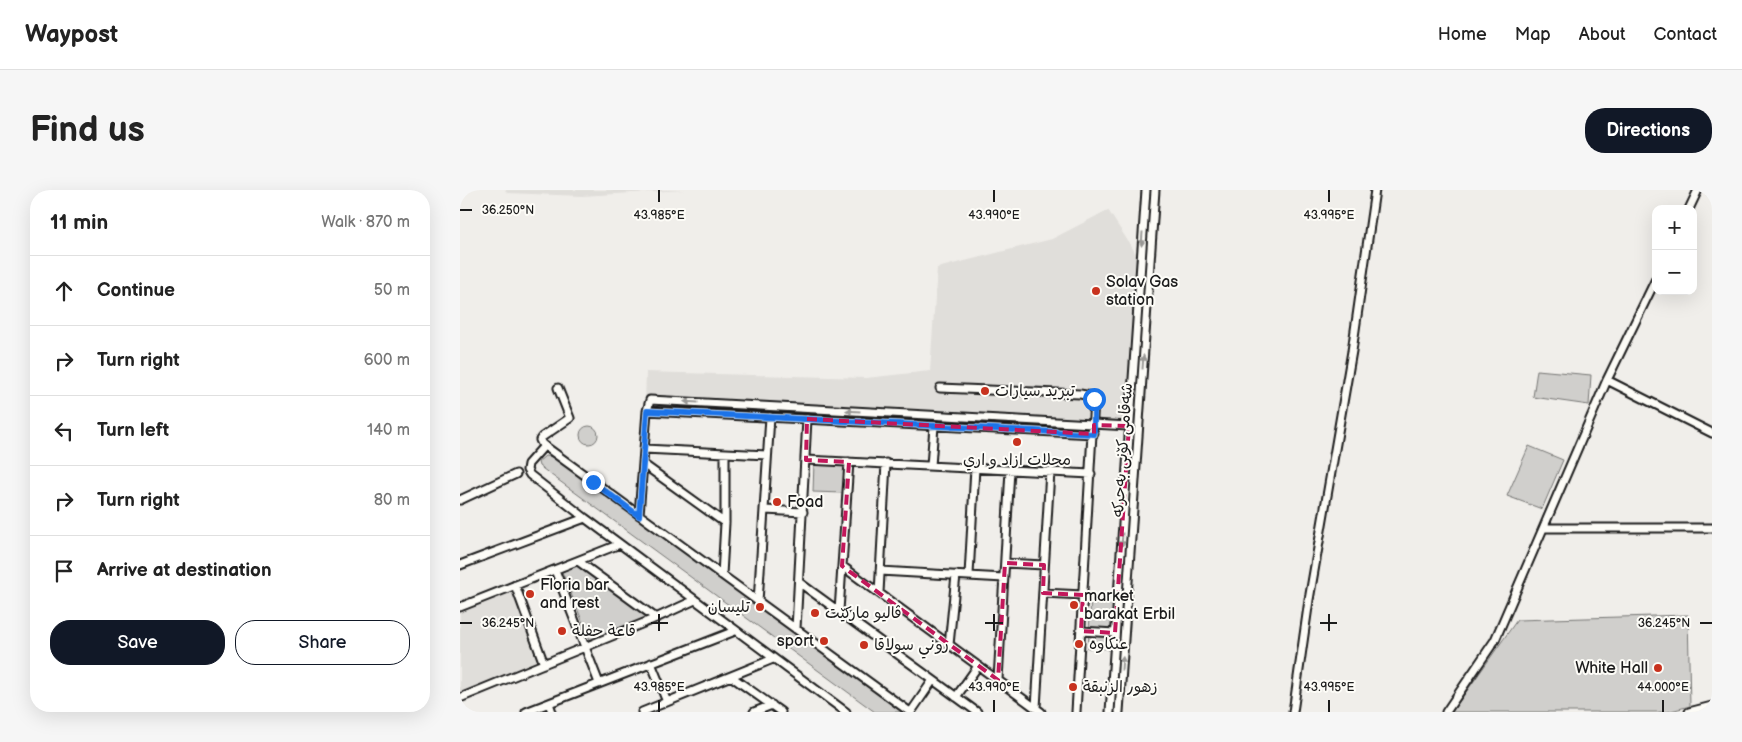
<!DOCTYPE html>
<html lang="en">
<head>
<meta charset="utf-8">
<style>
  :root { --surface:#fff; --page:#f6f6f6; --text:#222; --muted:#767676; --line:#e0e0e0; --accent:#111827 }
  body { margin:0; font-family:"Balsamiq Sans","Playpen Sans Arabic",sans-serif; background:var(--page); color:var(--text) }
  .controls { position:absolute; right:15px; top:15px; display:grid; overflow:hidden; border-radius:10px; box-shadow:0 5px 20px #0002 }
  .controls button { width:45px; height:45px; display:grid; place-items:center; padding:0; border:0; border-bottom:1px solid var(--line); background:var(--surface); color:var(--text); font:25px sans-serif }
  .stop { position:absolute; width:15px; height:15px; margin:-11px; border:4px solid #1a73e8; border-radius:50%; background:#fff }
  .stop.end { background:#1a73e8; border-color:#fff; box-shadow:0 1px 5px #0008 }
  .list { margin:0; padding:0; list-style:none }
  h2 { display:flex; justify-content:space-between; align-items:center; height:65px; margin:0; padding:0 20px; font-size:21px }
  h2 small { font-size:16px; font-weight:400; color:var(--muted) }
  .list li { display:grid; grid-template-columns:32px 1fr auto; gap:15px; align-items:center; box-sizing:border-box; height:70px; padding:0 20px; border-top:1px solid var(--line) }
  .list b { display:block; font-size:19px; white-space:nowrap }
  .list em { font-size:16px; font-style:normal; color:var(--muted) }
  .actions { display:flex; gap:10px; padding:15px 20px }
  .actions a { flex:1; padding:11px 0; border:1px solid var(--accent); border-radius:20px; text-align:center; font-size:18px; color:var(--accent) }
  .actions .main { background:var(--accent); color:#fff }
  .icon { flex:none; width:28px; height:28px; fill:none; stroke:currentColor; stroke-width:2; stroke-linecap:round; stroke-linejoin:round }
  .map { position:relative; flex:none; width:1252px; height:522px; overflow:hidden; border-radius:20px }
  header { display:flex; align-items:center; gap:30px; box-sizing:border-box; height:70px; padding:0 25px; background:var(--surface); border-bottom:1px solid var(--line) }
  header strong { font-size:24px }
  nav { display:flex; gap:28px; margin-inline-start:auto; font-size:18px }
  .intro { display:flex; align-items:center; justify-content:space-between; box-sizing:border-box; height:120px; padding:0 30px }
  h1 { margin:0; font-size:35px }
  .button { padding:12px 22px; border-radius:20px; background:var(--accent); color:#fff; font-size:18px; font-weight:700 }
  main { display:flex; gap:30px; padding:0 30px }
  aside { flex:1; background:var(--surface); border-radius:20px; box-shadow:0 5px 20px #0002 }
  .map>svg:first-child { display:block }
</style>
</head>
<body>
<header>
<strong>Waypost</strong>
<nav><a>Home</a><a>Map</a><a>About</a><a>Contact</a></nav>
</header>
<div class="intro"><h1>Find us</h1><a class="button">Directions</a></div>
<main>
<aside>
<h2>11 min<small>Walk · 870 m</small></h2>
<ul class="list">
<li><svg class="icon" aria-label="ahead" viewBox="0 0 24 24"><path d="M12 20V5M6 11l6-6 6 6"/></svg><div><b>Continue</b></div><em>50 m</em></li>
<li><svg class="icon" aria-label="right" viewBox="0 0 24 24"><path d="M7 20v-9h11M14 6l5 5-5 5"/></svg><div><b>Turn right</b></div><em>600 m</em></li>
<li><svg class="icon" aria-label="left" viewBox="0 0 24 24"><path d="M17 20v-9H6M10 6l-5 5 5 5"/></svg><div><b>Turn left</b></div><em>140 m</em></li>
<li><svg class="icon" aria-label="right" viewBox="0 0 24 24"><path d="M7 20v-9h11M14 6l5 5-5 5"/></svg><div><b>Turn right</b></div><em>80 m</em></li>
<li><svg class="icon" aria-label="arrive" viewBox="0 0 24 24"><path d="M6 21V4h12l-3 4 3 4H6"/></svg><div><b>Arrive at destination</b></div></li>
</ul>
<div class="actions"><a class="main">Save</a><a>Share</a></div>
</aside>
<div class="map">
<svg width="1252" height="522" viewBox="0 0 1252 522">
  <rect width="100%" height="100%" fill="#f0eeea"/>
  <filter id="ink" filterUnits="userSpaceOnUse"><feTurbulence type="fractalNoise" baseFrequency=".02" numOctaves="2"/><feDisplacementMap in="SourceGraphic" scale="10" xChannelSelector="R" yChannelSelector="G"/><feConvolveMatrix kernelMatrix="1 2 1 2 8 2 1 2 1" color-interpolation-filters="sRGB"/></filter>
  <g filter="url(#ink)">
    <path fill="#e0deda" d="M45 0H224L122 6 47 3Z
      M648 20 682 73 673 238 429 227 185 213 186 182 406 188 470 181 477 78 592 49Z
      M55 400 84 473 0 504V419Z"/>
    <path fill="#d0cfcc" stroke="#767674" d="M1077 180 1131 185 1129 215 1073 207Z
      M120 245a9 9 0 1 1 18 0a9 9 0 1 1-18 0Z
      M1069 256 1103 270 1082 319 1047 306Z
      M85 266 94 267 442 522H415L79 276 78 272Z
      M354 272 384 273 383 303 353 302Z
      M120 374 191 428 131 452 102 382Z
      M644 404H655L652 459 628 458 631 408 643 409Z
      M1228 425 1230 516 1207 522H992L1057 430Z"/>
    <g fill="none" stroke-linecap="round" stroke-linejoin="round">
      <defs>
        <path id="minor" d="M1250 0 1252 2
          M1229 19 1238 0
          M1147 190 1252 243
          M98 198 110 228 82 247 80 250 82 254 450 522
          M480 198 620 204 631 206 634 209 616 522
          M187 221 634 244
          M84 256 68 274 67 280 70 285 125 328 386 522
          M184 259 307 265
          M346 270 631 284
          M183 274 265 333
          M471 276 474 236
          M0 310 56 284
          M305 320 343 322
          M179 325 187 221 190 210 669 236
          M1084 338H1252
          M118 371 196 428
          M545 373 584 375
          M0 375 125 328
          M382 376 581 522
          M95 380 139 493
          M420 381 544 388
          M262 385 265 333V263
          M509 385 515 278
          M340 393 517 522
          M55 395 84 474
          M419 403 426 273
          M583 403 623 405
          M298 412 310 227
          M0 417 160 354
          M379 421 389 272
          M336 439 347 229
          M621 441 655 443
          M489 455 496 385
          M191 473 207 512
          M272 487 321 522
          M538 490 550 280
          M496 507 518 476
          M0 508 196 428 235 410
          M89 513 92 522
          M576 518 590 281
          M66 522 275 441
          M182 522 313 469
          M294 522 312 515
          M451 522 473 490
          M650 522 686 0
          M659 522 695 0
          M833 522 849 410 892 161 915 0
          M986 522 1035 450 1147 190 1196 89
          M1229 522 1252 516"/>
      </defs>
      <use href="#minor" stroke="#1c1c1c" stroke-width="11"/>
      <use href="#minor" stroke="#fdfcf7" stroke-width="7"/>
    </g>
    <defs><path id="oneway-solid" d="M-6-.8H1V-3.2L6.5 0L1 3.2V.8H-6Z" transform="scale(1.25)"/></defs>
    <g fill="#989794">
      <use href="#oneway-solid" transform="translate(682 49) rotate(94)"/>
      <use href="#oneway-solid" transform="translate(683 172) rotate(-86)"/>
      <use href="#oneway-solid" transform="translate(231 212) rotate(-177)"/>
      <use href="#oneway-solid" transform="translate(393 221) rotate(-177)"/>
      <use href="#oneway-solid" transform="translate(662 350) rotate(94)"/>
      <use href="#oneway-solid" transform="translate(662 473) rotate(-86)"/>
    </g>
  </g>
  <g fill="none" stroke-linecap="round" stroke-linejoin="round" filter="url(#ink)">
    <path stroke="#1a73e8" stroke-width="6" d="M133 292 179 326 187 221 634 244V209"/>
  </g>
  <path fill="none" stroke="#c2185b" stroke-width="4" stroke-dasharray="10 6" stroke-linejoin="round" d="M347 229 634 244V235L669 236 655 443 621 441 623 405 583 403 584 375 545 373 538 490 382 376 389 272 346 270Z"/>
  <path fill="none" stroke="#1c1c1c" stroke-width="2" d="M199 0V12M534 0V12M869 0V12M0 20H12M199 424V441M534 424V441M869 424V441M0 433H12M191 433H208M525 433H543M860 433H877M1240 433H1252M199 510V522M534 510V522M869 510V522M1203 510V522"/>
  <g fill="#c8321e" stroke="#fdfcf7" stroke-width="2">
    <circle cx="636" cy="101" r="5"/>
    <circle cx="525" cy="201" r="5"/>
    <circle cx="557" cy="252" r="5"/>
    <circle cx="317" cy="312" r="5"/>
    <circle cx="70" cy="404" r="5"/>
    <circle cx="614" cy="415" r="5"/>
    <circle cx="300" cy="417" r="5"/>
    <circle cx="355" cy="423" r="5"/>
    <circle cx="102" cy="441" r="5"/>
    <circle cx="364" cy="451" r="5"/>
    <circle cx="619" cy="454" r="5"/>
    <circle cx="404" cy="455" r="5"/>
    <circle cx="1198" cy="478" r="5"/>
    <circle cx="613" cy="497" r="5"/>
  </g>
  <g text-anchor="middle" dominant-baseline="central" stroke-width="4" stroke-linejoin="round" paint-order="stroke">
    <g font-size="16" fill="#1c1c1c" stroke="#fdfcf7" text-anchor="start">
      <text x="646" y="92">Solav Gas<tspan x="646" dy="18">station</tspan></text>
      <text x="535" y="201">تبريد سيارات</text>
      <text x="557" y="270" text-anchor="middle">محلات ازاد و اري</text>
      <text x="327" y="312">Foad</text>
      <text x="80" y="395">Floria bar<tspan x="80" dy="18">and rest</tspan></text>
      <text x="624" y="406">market<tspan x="624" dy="18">barakat Erbil</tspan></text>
      <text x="290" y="417" text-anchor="end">تليسان</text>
      <text x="365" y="423">ڤالیو مارکێت</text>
      <text x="112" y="441">قاعة حفلة</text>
      <text x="354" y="451" text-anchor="end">sport</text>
      <text x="629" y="454">عنكاوه</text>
      <text x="414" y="455">روني سولاقا</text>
      <text x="1188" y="478" text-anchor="end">White Hall</text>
      <text x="623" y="497">زهور الزنبقة</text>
    </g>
    <g font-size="16" fill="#1c1c1c" stroke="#fdfcf7">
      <text transform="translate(663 260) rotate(-86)">شەقامی کۆنی بەحرکە</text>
    </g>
  </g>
  <g font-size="12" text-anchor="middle" fill="#1c1c1c" stroke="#fdfcf7" stroke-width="4" stroke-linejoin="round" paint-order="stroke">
    <text x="48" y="24">36.250°N</text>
    <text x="199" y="29">43.985°E</text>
    <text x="534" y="29">43.990°E</text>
    <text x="869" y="29">43.995°E</text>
    <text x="48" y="437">36.245°N</text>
    <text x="1204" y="437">36.245°N</text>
    <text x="199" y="501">43.985°E</text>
    <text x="534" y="501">43.990°E</text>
    <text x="869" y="501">43.995°E</text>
    <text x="1203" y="501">44.000°E</text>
  </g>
</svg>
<div class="controls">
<button>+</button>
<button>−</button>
</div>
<div class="stop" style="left:634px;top:209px"></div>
<div class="stop end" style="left:133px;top:292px"></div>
</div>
</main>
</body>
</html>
